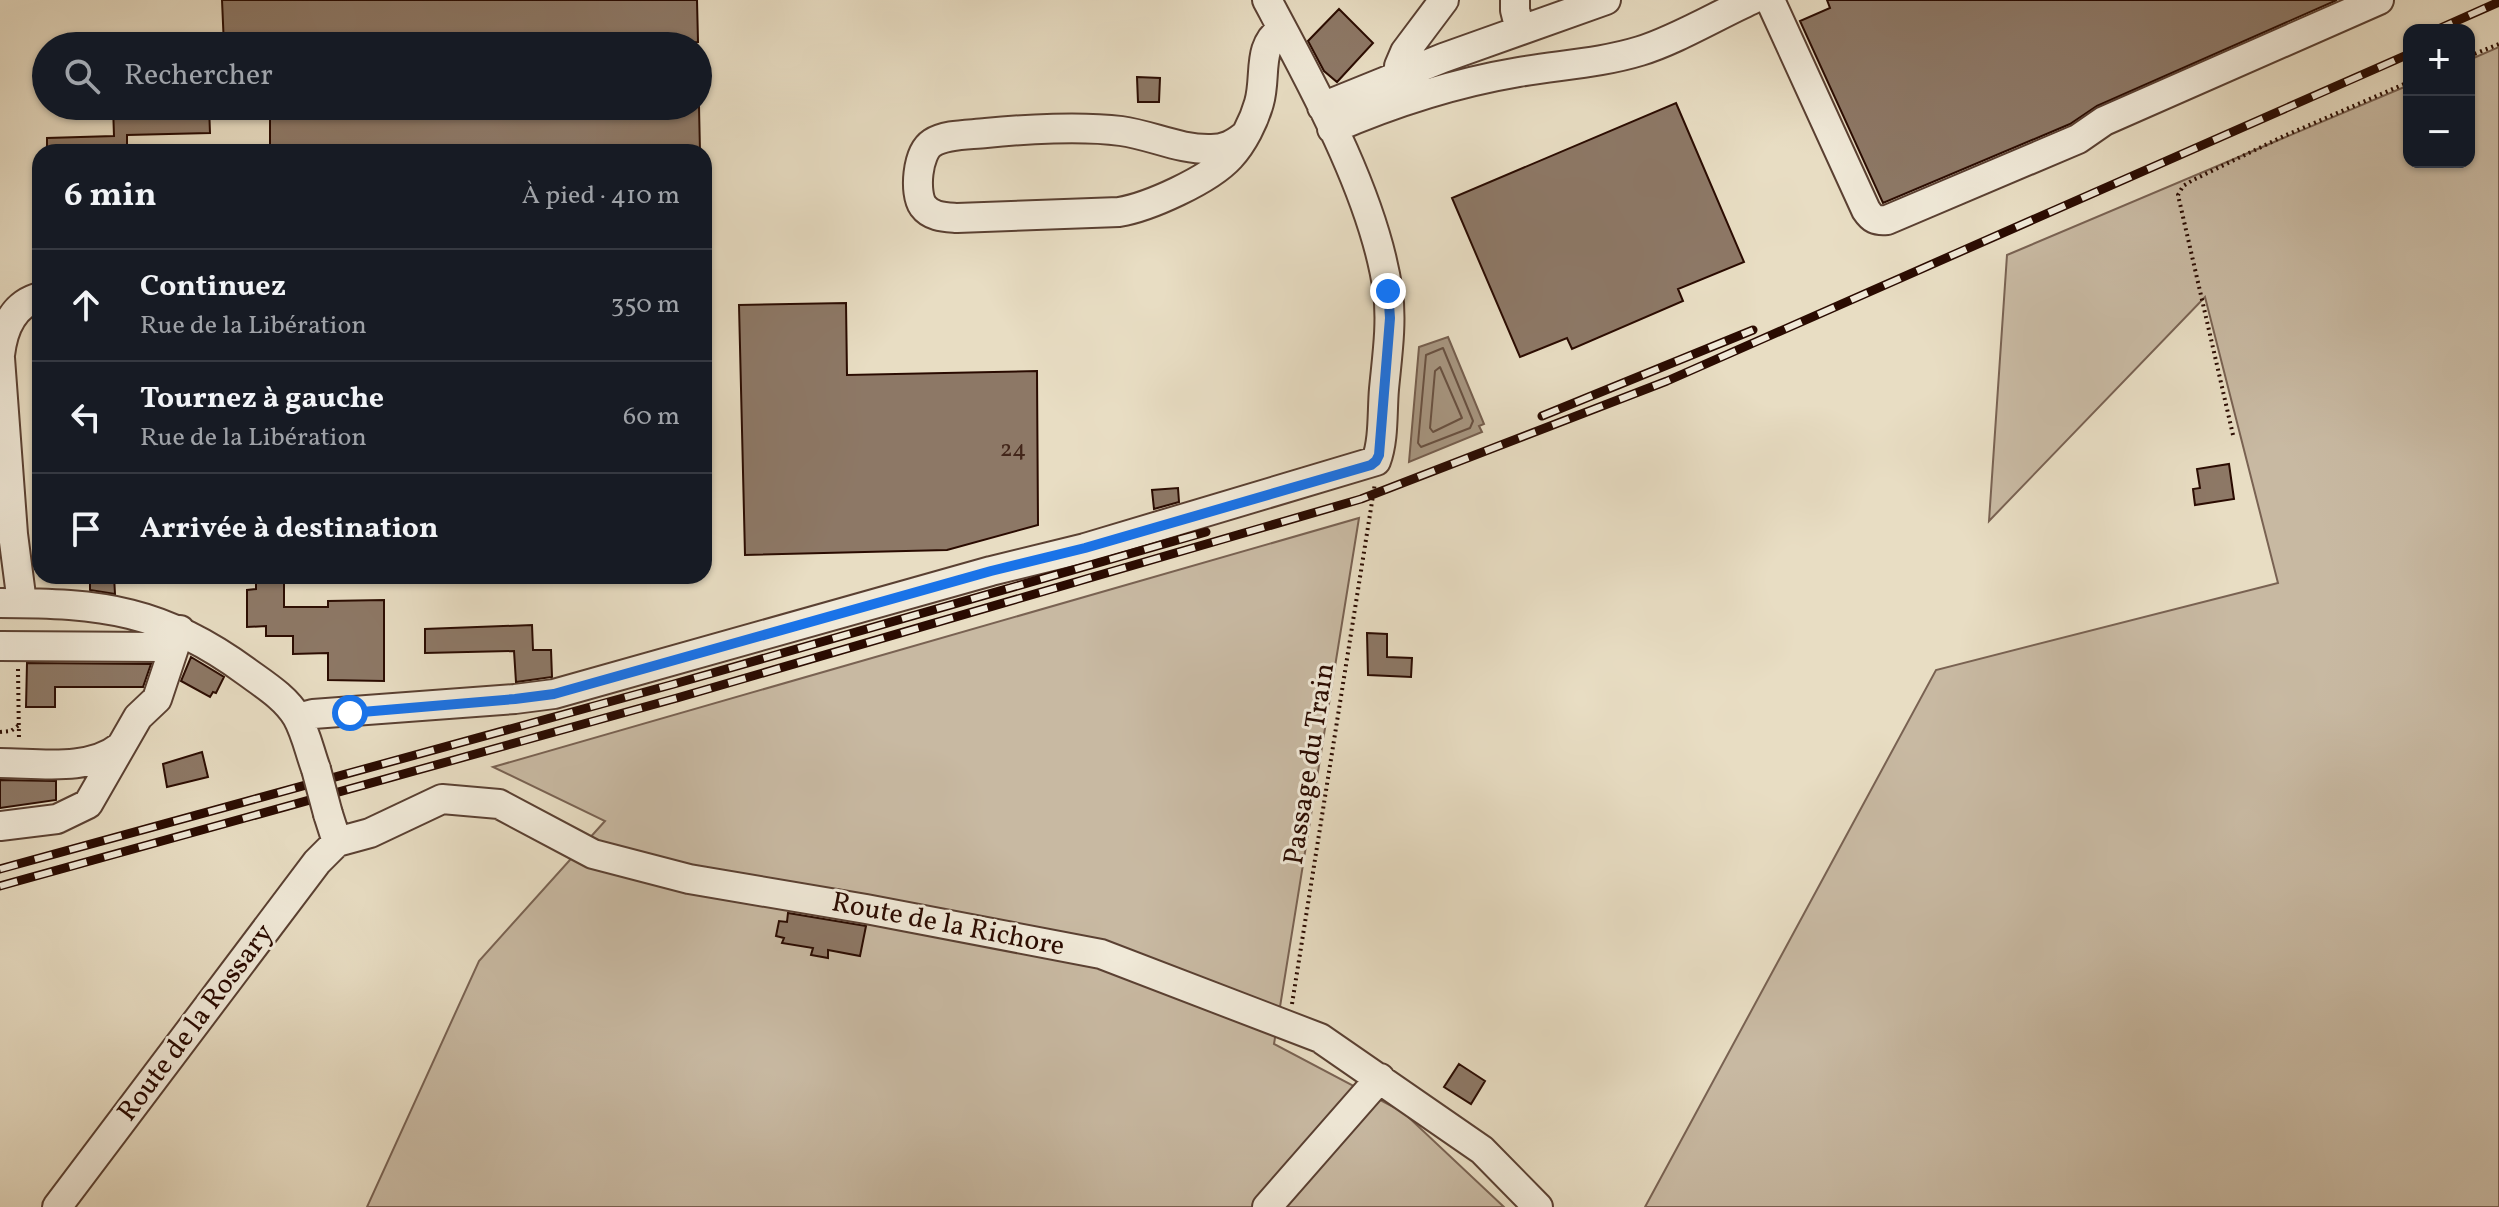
<!DOCTYPE html>
<html lang="fr">
<head>
<meta charset="utf-8">
<style>
  :root { --surface:#171b24; --page:#242831; --text:#f1f3f6; --muted:#9ea1a6; --line:#363941 }
  body { margin:0; font-family:Vollkorn,serif; background:var(--page); color:var(--text) }
  .controls { position:absolute; right:24px; top:24px; display:grid; overflow:hidden; border-radius:16px; box-shadow:0 2px 6px #0004 }
  .controls button { width:72px; height:72px; display:grid; place-items:center; padding:0; border:0; border-bottom:2px solid var(--line); background:var(--surface); color:var(--text); font:40px sans-serif }
  .stop { position:absolute; width:24px; height:24px; margin:-18px; border:6px solid #1a73e8; border-radius:50%; background:#fff }
  .stop.end { background:#1a73e8; border-color:#fff; box-shadow:0 2px 8px #0008 }
  .list { margin:0; padding:0; list-style:none }
  h2 { display:flex; justify-content:space-between; align-items:center; height:104px; margin:0; padding:0 32px; font-size:34px }
  h2 small { font-size:26px; font-weight:400; color:var(--muted) }
  .list li { display:grid; grid-template-columns:52px 1fr auto; gap:24px; align-items:center; box-sizing:border-box; height:112px; padding:0 32px; border-top:2px solid var(--line) }
  .list b { display:block; font-size:30px; white-space:nowrap }
  .list p { margin:0; font-size:26px; white-space:nowrap; color:var(--muted) }
  .list em { font-size:26px; font-style:normal; color:var(--muted) }
  .icon { flex:none; width:44px; height:44px; fill:none; stroke:currentColor; stroke-width:2; stroke-linecap:round; stroke-linejoin:round }
  .map { position:relative; flex:none; width:2499px; height:1207px; overflow:hidden }
  .search { position:absolute; background:var(--surface); box-shadow:0 2px 6px #0004; left:32px; top:32px; width:680px; height:88px; display:flex; align-items:center; gap:20px; box-sizing:border-box; padding:0 28px; border-radius:44px; color:var(--muted); font-size:30px }
  .panel { position:absolute; background:var(--surface); box-shadow:0 2px 6px #0004; left:32px; top:144px; width:680px; height:440px; border-radius:24px }
  .map>svg:first-child { display:block }
</style>
</head>
<body>
<div class="map">
<svg width="2499" height="1207" viewBox="0 0 2499 1207">
  <rect width="100%" height="100%" fill="#e8ddc3"/>
  <filter id="stains"><feTurbulence type="fractalNoise" baseFrequency=".0025" numOctaves="4"/><feColorMatrix values="0 0 0 0 .2 0 0 0 0 .09 0 0 0 0 .02 0 0 0 .5 -.17"/></filter>
  <radialGradient id="worn" r=".72"><stop offset=".6" stop-color="#630" stop-opacity="0"/><stop offset="1" stop-color="#630" stop-opacity=".3"/></radialGradient>
  <path fill="#c8b9a2" stroke="#796252" stroke-width="2" d="M2499 47V1207H1645L1936 670 2278 583 2205 297 1989 521 2007 255 2409 85V162H2469V60Z
    M1359 518 1274 1044 1403 1112 1504 1207H367L479 961 605 821 493 767Z"/>
  <path fill="#a79681" stroke="#755e4e" stroke-width="2" d="M1448 337 1484 424 1479 426 1482 432 1409 462 1419 347Z"/>
  <g fill="none" stroke-linecap="round" stroke-linejoin="round">
    <path stroke="#685041" stroke-width="2" d="M1443 348 1473 421 1470 428 1421 447 1418 443 1426 355Z
      M1440 367 1462 418 1433 432 1430 428 1435 371Z"/>
  </g>
  <path fill="#8d7866" stroke="#2a0b01" stroke-width="2" d="M222 0H697L698 42 485 46H224Z
    M1827 0H2337L2097 106 2070 124 1883 203 1800 21 1830 8Z
    M1339 9 1373 43 1337 82 1324 71 1308 41Z
    M1137 77 1160 78 1159 102H1138Z
    M1676 103 1744 262 1678 289 1683 301 1572 349 1567 338 1520 357 1452 198Z
    M113 106H209L210 133 127 135V152H47V138L114 136Z
    M270 106H699L700 152H270Z
    M846 303 847 375 1037 371 1038 525 947 550 745 555 739 305Z
    M2229 464 2234 499 2195 505 2193 489 2200 488 2197 469Z
    M1178 488 1179 502 1154 509 1152 490Z
    M90 576H114L115 594 90 590Z
    M256 576H284V607H328V601L384 600V681L328 680V653L293 654V636H266V626L247 627V590L256 589Z
    M532 625 533 650H551L552 677 516 682 514 651 425 653V629Z
    M1367 633 1387 634V657L1412 658 1411 677 1368 675Z
    M191 657 224 677 216 693 213 692 210 697 181 681Z
    M27 663 151 664 143 687H55V707H26Z
    M202 752 208 777 167 787 163 764Z
    M0 780 56 781V800L0 808Z
    M788 913 866 926 860 956 828 950V958L811 955 813 948 782 943 784 938 776 936 779 921 787 922Z
    M1459 1064 1485 1081 1471 1104 1444 1087Z"/>
  <g fill="none" stroke-linecap="round" stroke-linejoin="round">
    <defs>
      <path id="minor" d="M1515 0V10L1520 30
        M1770 0 1866 210C1872 219 1876 221 1887 220L2078 139 2104 121 2379 0
        M1403 86 1399 66 1405 52 1444 0
        M1322 107 1443 58 1606 0
        M1332 129C1392 103 1454 83 1519 72 1559 65 1601 63 1640 51 1674 41 1718 15 1751 0
        M1244 136C1234 144 1225 149 1211 149 1180 150 1151 135 1121 131 1082 126 1025 129 986 133 969 135 946 134 932 143 917 153 914 193 923 206 931 217 945 217 957 218L1119 212C1149 207 1209 180 1230 157 1243 143 1254 121 1259 103 1267 76 1256 46 1282 29
        M0 355C3 329 13 304 40 297
        M0 358 13 534 22 603
        M0 603C102 603 163 610 247 672 265 685 286 698 297 717 306 733 310 753 316 769
        M0 646 160 647 176 640
        M298 718 313 714 515 699 554 694 991 571 1085 548 1376 461C1384 440 1382 412 1384 389 1387 357 1392 324 1388 292 1375 197 1312 84 1267 0
        M0 763C38 763 89 772 120 747
        M328 814 337 842 370 833 442 799 499 804 593 854 689 879 866 909 1101 954 1320 1038 1482 1150 1538 1207
        M0 826 57 819 88 804 138 717 157 699 180 630
        M57 1207 317 862 337 842
        M1267 1207 1380 1078"/>
    </defs>
    <use href="#minor" stroke="#5a4032" stroke-width="32"/>
    <path stroke="#2a0b01" stroke-width="4" stroke-dasharray="2 4" stroke-linecap="butt" d="M2469 56 2499 44
      M2233 435 2178 195 2183 186 2193 180 2284 136 2409 82
      M18 669 19 740
      M0 732 11 731 19 725
      M1292 1004 1375 483"/>
    <use href="#minor" stroke="#f0e9d8" stroke-width="28"/>
    <defs>
      <path id="rail" d="M2436 30 2499 2
        M1542 416 1753 330
        M0 869 674 684 1206 532
        M0 886 677 698 1361 499 1667 381 2409 54"/>
    </defs>
    <use href="#rail" stroke="#2a0b01" stroke-width="9"/>
    <use href="#rail" stroke="#f0e9d8" stroke-width="6" stroke-dasharray="18" stroke-linecap="butt"/>
    <defs>
      <path id="minor-bridge" d="M316 769 328 814"/>
    </defs>
    <use href="#minor-bridge" stroke="#5a4032" stroke-width="32" stroke-linecap="butt"/>
    <use href="#minor-bridge" stroke="#f0e9d8" stroke-width="28"/>
  </g>
  <g fill="none" stroke-linecap="round" stroke-linejoin="round">
    <path stroke="#1a73e8" stroke-width="10" d="M350 713 515 699 554 694 991 571 1085 548 1371 465 1376 461 1379 455 1390 318 1388 291"/>
  </g>
  <g text-anchor="middle" dominant-baseline="central" stroke-width="6" stroke-linejoin="round" paint-order="stroke">
    <g font-size="24" fill="#43261a">
      <text x="1013" y="450">24</text>
    </g>
    <g font-size="28" fill="#2a0b01" stroke="#f0e9d8">
      <text transform="translate(1310 764) rotate(-81)">Passage du Train</text>
      <text transform="translate(948 925) rotate(11)">Route de la Richore</text>
      <text transform="translate(196 1023) rotate(-53)">Route de la Rossary</text>
    </g>
  </g>
  <rect width="100%" height="100%" filter="url(#stains)"/>
  <rect width="100%" height="100%" fill="url(#worn)"/>
</svg>
<div class="controls">
<button>+</button>
<button>−</button>
</div>
<div class="stop" style="left:350px;top:713px"></div>
<div class="stop end" style="left:1388px;top:291px"></div>
<div class="search"><svg class="icon" aria-label="search" viewBox="0 0 24 24"><circle cx="10" cy="10" r="6"/><path d="M15 15l6 6"/></svg>Rechercher</div>
<section class="panel">
<h2>6 min<small>À pied · 410 m</small></h2>
<ul class="list">
<li><svg class="icon" aria-label="ahead" viewBox="0 0 24 24"><path d="M12 20V5M6 11l6-6 6 6"/></svg><div><b>Continuez</b><p>Rue de la Libération</p></div><em>350 m</em></li>
<li><svg class="icon" aria-label="left" viewBox="0 0 24 24"><path d="M17 20v-9H6M10 6l-5 5 5 5"/></svg><div><b>Tournez à gauche</b><p>Rue de la Libération</p></div><em>60 m</em></li>
<li><svg class="icon" aria-label="arrive" viewBox="0 0 24 24"><path d="M6 21V4h12l-3 4 3 4H6"/></svg><div><b>Arrivée à destination</b></div></li>
</ul>
</section>
</div>
</body>
</html>
